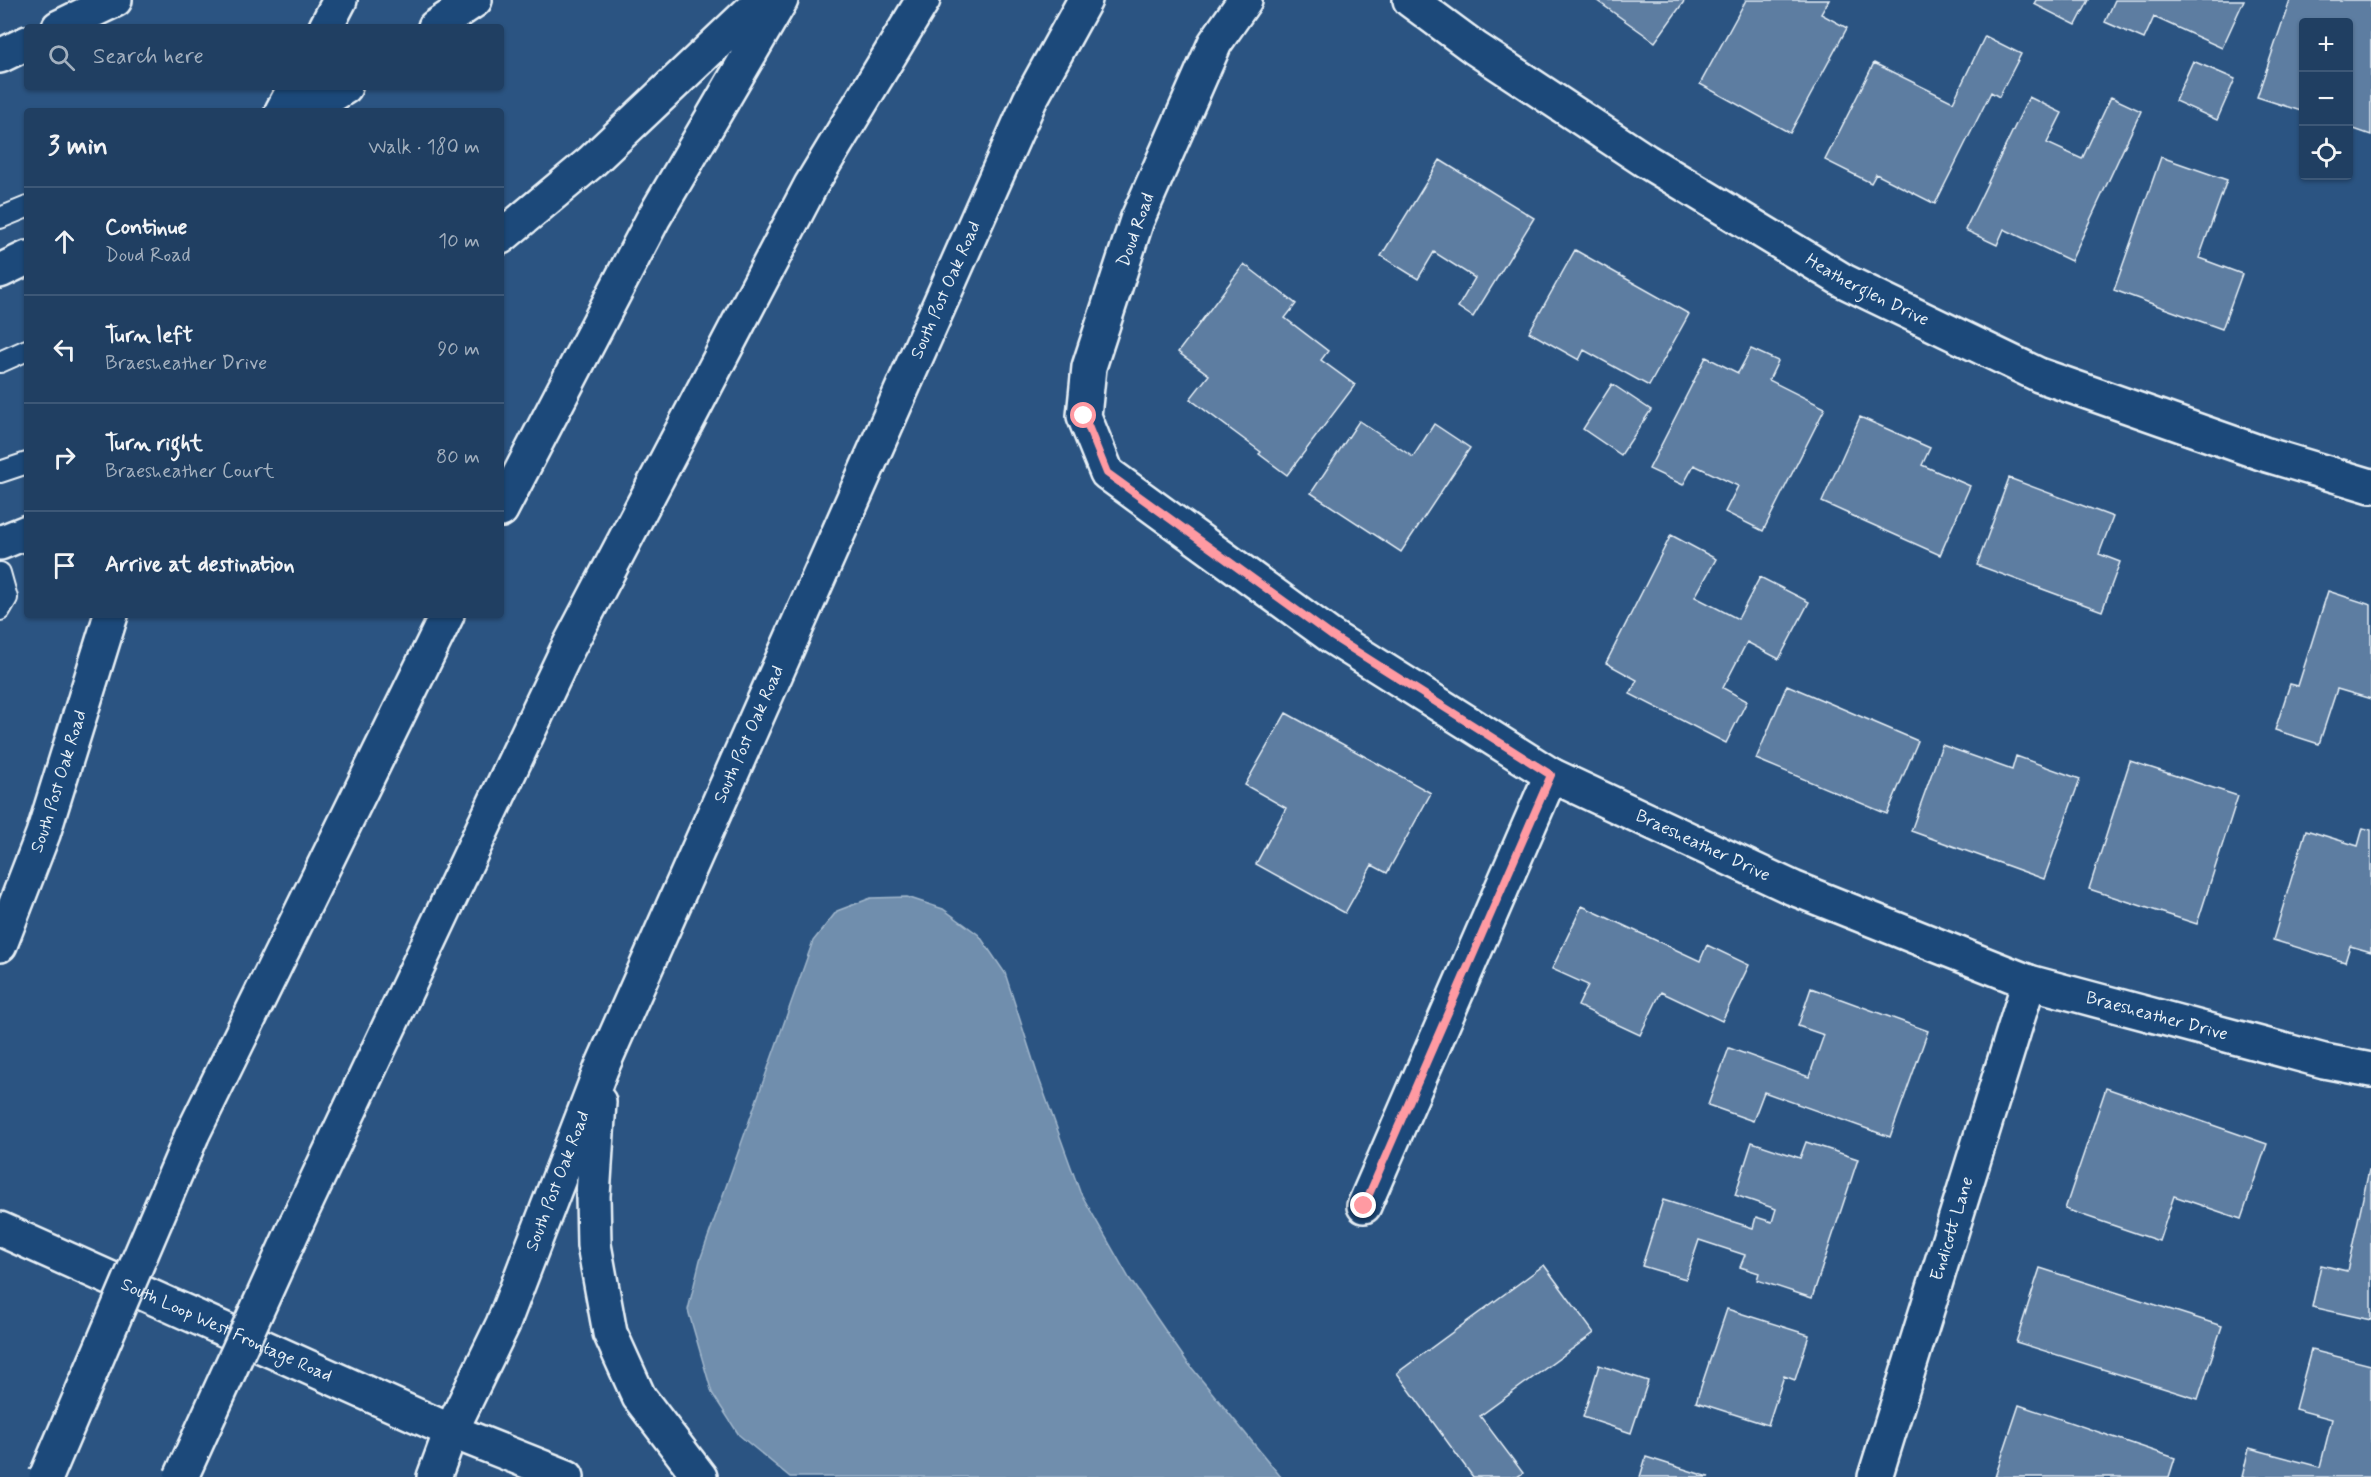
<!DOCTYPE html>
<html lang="en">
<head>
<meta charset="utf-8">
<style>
  :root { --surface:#203f62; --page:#2d4a6b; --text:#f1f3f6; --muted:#a2afbe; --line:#3d5877 }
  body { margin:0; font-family:Mynerve,sans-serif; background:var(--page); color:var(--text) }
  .controls { position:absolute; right:18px; top:18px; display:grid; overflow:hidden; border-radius:6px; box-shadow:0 2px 4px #0004 }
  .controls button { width:54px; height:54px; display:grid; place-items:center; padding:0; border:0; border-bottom:2px solid var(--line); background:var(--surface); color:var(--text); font:30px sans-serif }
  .stop { position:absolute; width:18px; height:18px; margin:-14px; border:4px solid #ff9aa2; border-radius:50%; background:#fff }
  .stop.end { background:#ff9aa2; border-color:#fff; box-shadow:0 2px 6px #0008 }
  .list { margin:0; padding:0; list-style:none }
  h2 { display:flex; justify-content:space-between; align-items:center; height:78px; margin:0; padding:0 24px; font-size:26px }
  h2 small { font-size:20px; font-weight:400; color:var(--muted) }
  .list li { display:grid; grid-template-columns:39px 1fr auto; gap:18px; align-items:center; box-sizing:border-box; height:108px; padding:0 24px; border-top:2px solid var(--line) }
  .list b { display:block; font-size:22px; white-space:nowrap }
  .list p { margin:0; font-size:20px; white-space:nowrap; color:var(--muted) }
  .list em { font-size:20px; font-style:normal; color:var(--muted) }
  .icon { flex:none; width:33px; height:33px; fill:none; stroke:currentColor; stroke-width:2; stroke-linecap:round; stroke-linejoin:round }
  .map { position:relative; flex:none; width:2371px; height:1477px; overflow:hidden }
  .search { position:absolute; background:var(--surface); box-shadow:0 2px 4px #0004; left:24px; top:24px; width:480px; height:66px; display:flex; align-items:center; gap:15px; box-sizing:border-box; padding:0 21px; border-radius:6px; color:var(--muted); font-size:22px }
  .panel { position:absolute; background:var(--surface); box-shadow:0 2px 4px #0004; left:24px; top:108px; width:480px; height:510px; border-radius:6px }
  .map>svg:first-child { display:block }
</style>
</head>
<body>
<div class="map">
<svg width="2371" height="1477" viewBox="0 0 2371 1477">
  <rect width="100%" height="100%" fill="#2b5482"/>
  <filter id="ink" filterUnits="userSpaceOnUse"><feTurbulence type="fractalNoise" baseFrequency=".0167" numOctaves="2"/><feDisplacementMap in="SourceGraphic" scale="12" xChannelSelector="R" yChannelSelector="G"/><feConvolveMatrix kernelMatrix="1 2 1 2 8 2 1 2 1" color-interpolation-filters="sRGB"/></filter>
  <g filter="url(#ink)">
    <path fill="#708ead" stroke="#a0b6cb" stroke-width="1.5" d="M907 897 943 909 979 935 1005 973 1038 1076 1080 1192 1129 1278 1187 1362 1281 1477H790L739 1435 712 1393 688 1310 700 1260 813 941 837 911 871 898Z"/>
    <path fill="#5d7da1" stroke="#e8f1f8" stroke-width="1.5" d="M1596 0H1685L1655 42Z
      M1746 0H1829L1821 14 1847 28 1790 133 1700 84Z
      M2036 0H2089L2076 25 2034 4Z
      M2115 0H2244L2222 48 2154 17 2144 39 2105 22Z
      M2290 0H2371V135L2348 127V22H2304V112L2257 97Z
      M1985 36 2021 54 1999 97 1991 92 1935 204 1876 174 1871 183 1825 160 1874 63 1953 102Z
      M2193 61 2235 79 2217 120 2175 101Z
      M2029 97 2062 113 2047 143 2082 159 2111 97 2141 111 2071 261 2004 229 1997 245 1965 230Z
      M2161 157 2227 180 2199 258 2242 274 2222 329 2114 290Z
      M1440 160 1534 218 1473 317 1458 307 1475 278 1434 252 1418 279 1381 256Z
      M1575 250 1689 314 1649 386 1584 350 1579 360 1529 332Z
      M1244 264 1296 304 1285 318 1328 351 1321 360 1355 385 1287 475 1259 454 1261 452 1190 399 1209 375 1178 352Z
      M1751 349 1778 361 1769 380 1825 408 1763 531 1725 512 1738 486 1694 465 1683 485 1649 469 1706 357 1738 373Z
      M1612 384 1651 410 1621 455 1583 429Z
      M1860 417 1930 448 1922 465 1970 486 1940 555 1822 502Z
      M1359 421 1413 457 1434 424 1470 448 1401 552 1311 493Z
      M2009 478 2113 517 2099 554 2120 562 2102 611 1977 565Z
      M1671 535 1716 559 1695 597 1738 619 1760 577 1809 602 1779 659 1747 642 1723 688 1747 701 1726 743 1630 694 1637 680 1606 663Z
      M2328 591 2371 605V699L2337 689 2319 744 2275 730 2290 684 2298 686Z
      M1787 685 1918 741 1887 814 1756 759Z
      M1286 713 1431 793 1387 873 1372 865 1345 913 1256 864 1286 808 1245 785Z
      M1942 745 2012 770 2016 756 2080 779 2044 879 1911 831Z
      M2130 761 2238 796 2197 924 2089 889Z
      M2363 828 2371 830V952L2350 946 2345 962 2273 940 2306 830 2358 846Z
      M1582 906 1700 961 1707 945 1749 965 1722 1021 1661 992 1640 1035 1578 1006 1588 985 1552 969Z
      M1811 988 1928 1031 1890 1137 1764 1092 1753 1121 1708 1105 1729 1048 1809 1077 1824 1035 1798 1026Z
      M2106 1088 2267 1144 2241 1219 2174 1196 2159 1241 2065 1209Z
      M1752 1142 1800 1158 1806 1142 1858 1159 1812 1298 1757 1280 1759 1273 1740 1267 1745 1255 1699 1240 1686 1279 1642 1266 1663 1200 1753 1228 1756 1217 1772 1222 1776 1209 1735 1195Z
      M2369 1170 2371 1171V1320L2312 1307 2321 1265 2347 1271Z
      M1544 1265 1594 1333 1480 1416 1523 1473 1517 1477H1473L1397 1373Z
      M2040 1268 2222 1326 2198 1399 2016 1342Z
      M1727 1309 1809 1335 1795 1380 1784 1376 1768 1425 1696 1402Z
      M2311 1350 2371 1365V1477H2242L2249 1448 2320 1467 2332 1419 2295 1409Z
      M1599 1365 1648 1381 1631 1433 1583 1417Z
      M2019 1405 2175 1458 2169 1477H1995Z
      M1646 1457 1709 1477H1640Z"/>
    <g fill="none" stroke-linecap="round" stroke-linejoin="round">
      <defs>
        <path id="lane" d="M0 218 27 207
          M0 362 27 350
          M0 472 27 463
          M0 573 7 598 0 610"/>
        <g id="street">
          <path id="s1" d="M1245 0 1215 43 1137 220 1089 367 1084 416 1107 473 1332 637 1551 775 1793 888 2029 982 2324 1061 2371 1070"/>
          <path id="s2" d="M1410 0 1475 48 1646 161 1844 281 2039 375 2264 454 2371 486"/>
          <path d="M1364 1206 1551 775"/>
          <path id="s3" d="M1875 1477 2029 982"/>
        </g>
        <g id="secondary">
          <path d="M59 27 115 0"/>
          <path d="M326 27 340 0"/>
          <path d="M0 56 27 43"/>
          <path d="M282 111 295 87"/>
          <path id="s4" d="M0 945 43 834 111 615"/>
          <path d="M599 1102 593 1196 594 1245 610 1333 639 1397 700 1477"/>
          <path id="s5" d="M0 1229 451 1431 567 1477"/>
          <path id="s6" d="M434 1477 451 1431 503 1324 601 1069 1030 100 1085 0"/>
        </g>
        <path id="highway" d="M435 27 475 0
          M307 111 345 87
          M501 237 591 162 762 0
          M0 271 27 258
          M501 510 653 219 781 0
          M0 543 27 532
          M192 1135 447 615
          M297 1222 566 652 811 185 923 0"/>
      </defs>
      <use href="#lane" stroke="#e8f1f8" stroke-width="24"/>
      <use href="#street" stroke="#e8f1f8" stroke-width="38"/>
      <use href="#secondary" stroke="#e8f1f8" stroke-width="38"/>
      <use href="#highway" stroke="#e8f1f8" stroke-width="38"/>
      <use href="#lane" stroke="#1f4a7a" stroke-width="20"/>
      <use href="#street" stroke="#1f4a7a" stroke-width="33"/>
      <use href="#secondary" stroke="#1f4a7a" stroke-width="33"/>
      <use href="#highway" stroke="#1f4a7a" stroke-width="33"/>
      <defs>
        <path id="highway-bridge" d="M46 1477 192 1135
          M181 1477 297 1222"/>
      </defs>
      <use href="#highway-bridge" stroke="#e8f1f8" stroke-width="38" stroke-linecap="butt"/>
      <use href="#highway-bridge" stroke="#1f4a7a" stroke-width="33"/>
    </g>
  </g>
  <g fill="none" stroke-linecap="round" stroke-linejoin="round" filter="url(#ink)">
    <path stroke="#ff9aa2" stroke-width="8" d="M1084 416 1107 473 1332 636 1551 775 1364 1206"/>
  </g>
  <g text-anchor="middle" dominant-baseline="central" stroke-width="4.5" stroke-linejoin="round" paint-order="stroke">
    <g font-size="18" fill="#e8f1f8" stroke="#1f4a7a">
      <text transform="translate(1136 230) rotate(-70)">Doud Road</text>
      <text stroke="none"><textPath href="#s6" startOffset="1293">South Post Oak Road</textPath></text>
      <text stroke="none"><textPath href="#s2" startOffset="542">Heatherglen Drive</textPath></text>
      <text stroke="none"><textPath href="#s6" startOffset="807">South Post Oak Road</textPath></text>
      <text stroke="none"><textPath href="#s4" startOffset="174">South Post Oak Road</textPath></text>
      <text stroke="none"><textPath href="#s1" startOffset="1216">Braesheather Drive</textPath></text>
      <text stroke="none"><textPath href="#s1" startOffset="1702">Braesheather Drive</textPath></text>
      <text stroke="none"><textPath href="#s6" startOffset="321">South Post Oak Road</textPath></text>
      <text stroke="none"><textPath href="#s3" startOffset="260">Endicott Lane</textPath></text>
      <text stroke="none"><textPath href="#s5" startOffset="248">South Loop West Frontage Road</textPath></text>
    </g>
  </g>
</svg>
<div class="controls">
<button>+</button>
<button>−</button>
<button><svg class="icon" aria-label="locate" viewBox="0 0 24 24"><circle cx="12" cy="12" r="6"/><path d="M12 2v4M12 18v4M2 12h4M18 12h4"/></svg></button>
</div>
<div class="stop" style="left:1084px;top:416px"></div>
<div class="stop end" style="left:1364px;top:1206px"></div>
<div class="search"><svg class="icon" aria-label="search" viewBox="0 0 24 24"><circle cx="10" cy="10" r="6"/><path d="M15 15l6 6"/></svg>Search here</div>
<section class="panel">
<h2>3 min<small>Walk · 180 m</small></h2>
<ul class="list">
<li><svg class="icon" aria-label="ahead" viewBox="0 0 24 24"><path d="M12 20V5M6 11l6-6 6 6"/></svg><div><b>Continue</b><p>Doud Road</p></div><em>10 m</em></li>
<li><svg class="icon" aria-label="left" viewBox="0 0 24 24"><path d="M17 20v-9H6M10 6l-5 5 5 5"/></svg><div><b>Turn left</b><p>Braesheather Drive</p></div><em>90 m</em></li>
<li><svg class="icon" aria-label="right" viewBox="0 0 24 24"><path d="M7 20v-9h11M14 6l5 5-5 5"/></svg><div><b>Turn right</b><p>Braesheather Court</p></div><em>80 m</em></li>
<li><svg class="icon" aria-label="arrive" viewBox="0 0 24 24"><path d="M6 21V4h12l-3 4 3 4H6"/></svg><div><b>Arrive at destination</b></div></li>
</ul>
</section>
</div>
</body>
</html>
